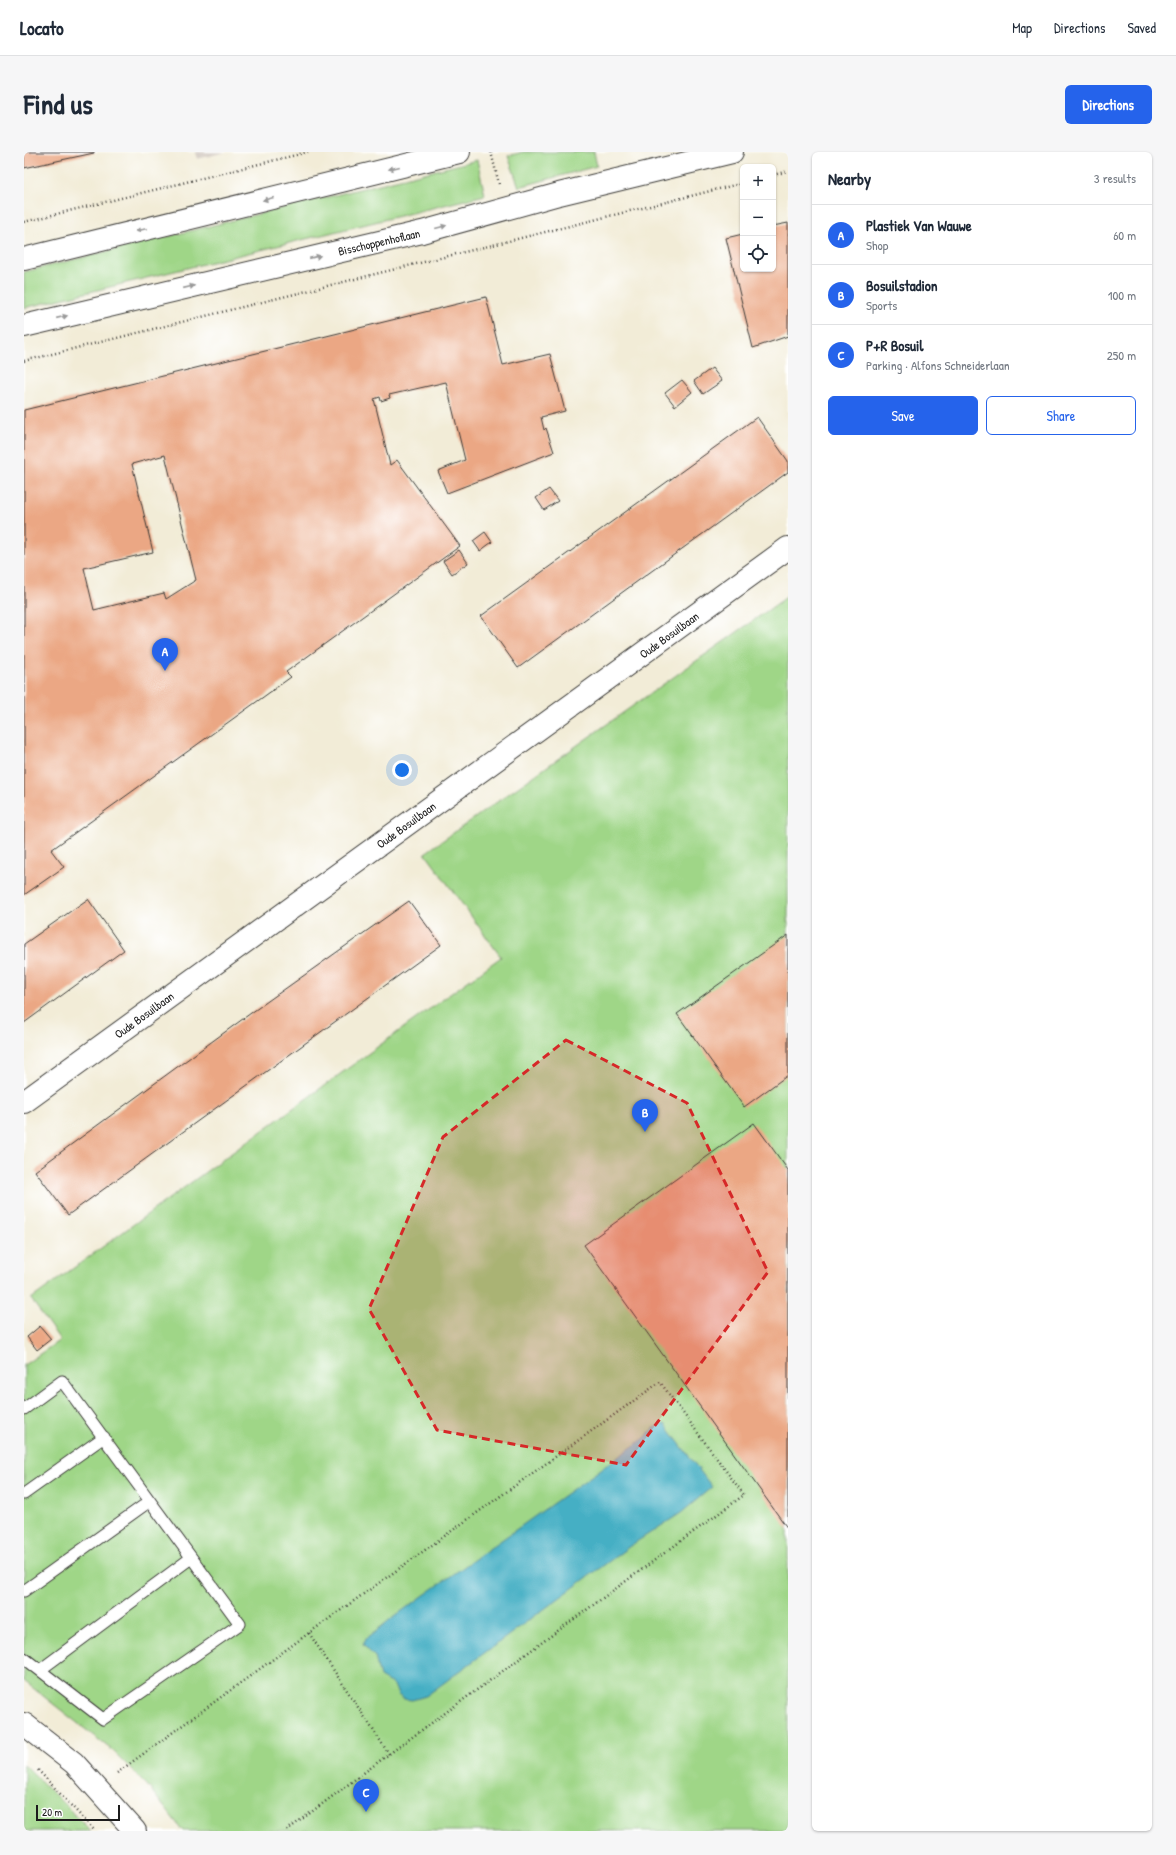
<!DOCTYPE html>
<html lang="en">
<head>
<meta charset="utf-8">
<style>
  :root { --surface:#fff; --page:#f6f6f7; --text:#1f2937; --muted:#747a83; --line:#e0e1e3; --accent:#2563eb }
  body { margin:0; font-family:"Patrick Hand",sans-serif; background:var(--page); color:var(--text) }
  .controls { position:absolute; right:12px; top:12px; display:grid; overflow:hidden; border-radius:6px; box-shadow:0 1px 3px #0004 }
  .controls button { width:36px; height:36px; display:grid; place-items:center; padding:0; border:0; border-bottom:1px solid var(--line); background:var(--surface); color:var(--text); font:20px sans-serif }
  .scale { position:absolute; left:12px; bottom:10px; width:84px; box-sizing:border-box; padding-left:4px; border:2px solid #1c1c1c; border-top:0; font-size:11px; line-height:14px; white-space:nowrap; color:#1c1c1c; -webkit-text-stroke:3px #fff; paint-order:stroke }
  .you { position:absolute; left:378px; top:618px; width:14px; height:14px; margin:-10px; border:3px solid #fff; border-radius:50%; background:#1a73e8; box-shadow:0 0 0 6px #1a73e833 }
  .badge { display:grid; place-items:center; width:26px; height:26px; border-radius:50%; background:var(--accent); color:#fff; font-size:13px; font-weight:700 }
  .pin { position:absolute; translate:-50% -33px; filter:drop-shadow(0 1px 2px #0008) }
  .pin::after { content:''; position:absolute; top:21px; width:14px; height:12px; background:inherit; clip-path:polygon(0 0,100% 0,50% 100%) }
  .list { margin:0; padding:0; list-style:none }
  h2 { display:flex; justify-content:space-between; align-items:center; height:52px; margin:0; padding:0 16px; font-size:17px }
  h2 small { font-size:13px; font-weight:400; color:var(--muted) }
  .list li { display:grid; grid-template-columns:26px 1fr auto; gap:12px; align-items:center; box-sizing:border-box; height:60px; padding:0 16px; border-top:1px solid var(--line) }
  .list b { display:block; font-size:15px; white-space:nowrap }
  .list p { margin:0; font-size:13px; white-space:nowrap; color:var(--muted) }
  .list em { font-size:13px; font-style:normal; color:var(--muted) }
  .actions { display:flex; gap:8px; padding:12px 16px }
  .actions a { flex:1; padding:9px 0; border:1px solid var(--accent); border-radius:6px; text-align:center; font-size:14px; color:var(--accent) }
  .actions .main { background:var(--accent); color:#fff }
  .icon { flex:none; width:22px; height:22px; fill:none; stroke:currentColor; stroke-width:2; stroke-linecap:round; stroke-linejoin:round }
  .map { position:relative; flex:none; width:764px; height:1679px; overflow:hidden; border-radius:6px }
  header { display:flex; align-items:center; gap:24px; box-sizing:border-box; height:56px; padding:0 20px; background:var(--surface); border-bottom:1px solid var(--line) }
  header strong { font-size:19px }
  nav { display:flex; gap:22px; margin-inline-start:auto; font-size:14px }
  .intro { display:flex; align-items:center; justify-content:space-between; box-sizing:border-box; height:96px; padding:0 24px }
  h1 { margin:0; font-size:28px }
  .button { padding:10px 18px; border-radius:6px; background:var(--accent); color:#fff; font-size:14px; font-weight:700 }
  main { display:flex; gap:24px; padding:0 24px }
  aside { flex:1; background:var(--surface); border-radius:6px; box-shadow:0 1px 3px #0004 }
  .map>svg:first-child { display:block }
</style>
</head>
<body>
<header>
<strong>Locato</strong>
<nav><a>Map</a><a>Directions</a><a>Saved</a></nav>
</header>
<div class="intro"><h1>Find us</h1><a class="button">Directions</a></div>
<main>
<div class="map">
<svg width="764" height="1679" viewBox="0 0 764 1679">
  <rect width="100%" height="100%" fill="#fff"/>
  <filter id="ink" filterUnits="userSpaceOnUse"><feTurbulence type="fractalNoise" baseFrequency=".025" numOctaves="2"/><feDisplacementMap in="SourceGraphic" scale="8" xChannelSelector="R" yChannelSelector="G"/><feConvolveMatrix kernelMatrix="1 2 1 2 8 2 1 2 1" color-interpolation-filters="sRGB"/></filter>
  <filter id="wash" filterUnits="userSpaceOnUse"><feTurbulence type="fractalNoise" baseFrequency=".012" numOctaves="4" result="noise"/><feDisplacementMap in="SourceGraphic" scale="16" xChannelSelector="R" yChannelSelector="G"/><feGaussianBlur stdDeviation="0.9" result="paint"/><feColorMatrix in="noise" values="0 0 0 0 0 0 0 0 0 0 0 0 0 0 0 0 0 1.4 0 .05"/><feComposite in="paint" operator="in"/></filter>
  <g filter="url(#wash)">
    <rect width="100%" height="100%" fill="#f2ecd7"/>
    <path fill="#ccc2b9" d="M172 0H202L173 7Z"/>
    <path fill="#9fd687" stroke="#5e7952" d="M499 0H570L573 14 495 35 484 4Z
      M453 8 461 43 0 156V120Z
      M764 444V1679H159L123 1633 89 1599 0 1529V1213L36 1188 7 1147 477 805 401 701Z
      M0 1612 67 1679H0Z"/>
    <path fill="#45afc4" stroke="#306670" d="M641 1272 688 1335 657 1361 606 1394 402 1544 388 1548 380 1547 374 1543 370 1533 356 1525 351 1505 339 1493 342 1487 368 1466 622 1285 629 1276Z"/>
    <g id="blocks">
      <path fill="#eba784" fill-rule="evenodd" d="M0 0H70V1L0 16Z
        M764 71V184L729 196 702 86 719 82V117H749V74Z
        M462 145 479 213 526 202 541 259 517 265 520 278 522 276 530 300 423 341 414 319 441 308 422 230 365 243 366 246 357 249 356 245 350 247 366 313 373 308 436 394 262 520 267 525 27 698 40 715 0 743V258ZM141 303 172 428 142 447 140 441 70 458 60 416 129 400 108 312Z
        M688 216 698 229 679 242 670 229Z
        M658 228 668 240 651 254 641 241Z
        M733 265 764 309V320L494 516 457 464Z
        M525 337 534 349 520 358 512 346Z
        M461 380 468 390 456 399 449 389Z
        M435 398 444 411 428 422 419 409Z
        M64 747 100 798 0 871V792Z
        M385 749 417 793 44 1063 11 1019 227 861Z
        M764 783V923L720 955 653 862Z
        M730 971 764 1018V1377L560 1093Z
        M16 1174 27 1187 13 1198 3 1185Z"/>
    </g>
  </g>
  <g filter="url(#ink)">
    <use href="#blocks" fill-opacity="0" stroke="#3c3b38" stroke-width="1"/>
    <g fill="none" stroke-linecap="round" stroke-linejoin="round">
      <defs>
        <path id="lane" d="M0 1257 38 1229 216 1472 79 1567 0 1506
          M0 1342 80 1285
          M0 1439 126 1349
          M16 1518 167 1406"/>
        <path id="street" d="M0 950 764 396
          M0 1572 50 1611 111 1679"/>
        <path id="primary" d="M0 107 435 0
          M0 174 398 80 535 42 708 0"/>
      </defs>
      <use href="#lane" stroke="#3c3b38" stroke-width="13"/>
      <use href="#street" stroke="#3c3b38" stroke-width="24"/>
      <use href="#primary" stroke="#3c3b38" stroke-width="24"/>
      <path stroke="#3c3b38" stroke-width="2.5" stroke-dasharray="1 3" stroke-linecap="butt" d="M467 0 475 32
        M749 23 764 19
        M0 70 284 0
        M0 209 719 31
        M285 1481 365 1602
        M14 1618 71 1679
        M93 1621 285 1481 636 1230 720 1343 365 1602 262 1679"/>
      <use href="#lane" stroke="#fff" stroke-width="11"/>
      <use href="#street" stroke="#fff" stroke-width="22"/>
      <use href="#primary" stroke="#fff" stroke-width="22"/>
    </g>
    <defs><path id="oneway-solid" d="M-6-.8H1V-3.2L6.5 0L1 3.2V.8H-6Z"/></defs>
    <g fill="#999">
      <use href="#oneway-solid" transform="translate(370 16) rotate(166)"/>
      <use href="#oneway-solid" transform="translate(244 47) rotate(166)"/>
      <use href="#oneway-solid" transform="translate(417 75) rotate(-15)"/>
      <use href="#oneway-solid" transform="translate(117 78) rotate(166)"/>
      <use href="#oneway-solid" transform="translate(291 105) rotate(-13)"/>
      <use href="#oneway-solid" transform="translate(165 135) rotate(-13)"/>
      <use href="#oneway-solid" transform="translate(38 165) rotate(-13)"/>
    </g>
  </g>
  <path fill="#d62828" fill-opacity="0.2" stroke="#d62828" stroke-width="3" stroke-dasharray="8 5" stroke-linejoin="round" d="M542 888 663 951 744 1120 602 1313 413 1278 345 1157 419 985Z"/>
  <g text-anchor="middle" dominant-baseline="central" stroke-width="3" stroke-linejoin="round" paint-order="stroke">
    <g font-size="12" fill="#1c1c1c" stroke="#fff">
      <text transform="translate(355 90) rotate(-13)">Bisschoppenhoflaan</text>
      <text transform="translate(645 483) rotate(-36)">Oude Bosuilbaan</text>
      <text transform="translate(382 673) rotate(-36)">Oude Bosuilbaan</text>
      <text transform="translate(120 863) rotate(-36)">Oude Bosuilbaan</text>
    </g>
  </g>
</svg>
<div class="controls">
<button>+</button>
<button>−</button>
<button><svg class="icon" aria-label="locate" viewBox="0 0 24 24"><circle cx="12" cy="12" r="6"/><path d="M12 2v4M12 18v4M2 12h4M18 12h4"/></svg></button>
</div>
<div class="scale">20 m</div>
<div class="you"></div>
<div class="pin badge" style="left:141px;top:519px">A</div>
<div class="pin badge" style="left:621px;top:980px">B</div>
<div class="pin badge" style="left:342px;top:1660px">C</div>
</div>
<aside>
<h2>Nearby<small>3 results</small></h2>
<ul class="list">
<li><span class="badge">A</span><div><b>Plastiek Van Wauwe</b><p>Shop</p></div><em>60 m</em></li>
<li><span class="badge">B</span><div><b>Bosuilstadion</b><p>Sports</p></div><em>100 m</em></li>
<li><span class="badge">C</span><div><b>P+R Bosuil</b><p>Parking · Alfons Schneiderlaan</p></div><em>250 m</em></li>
</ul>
<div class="actions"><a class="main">Save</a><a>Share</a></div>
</aside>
</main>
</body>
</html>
